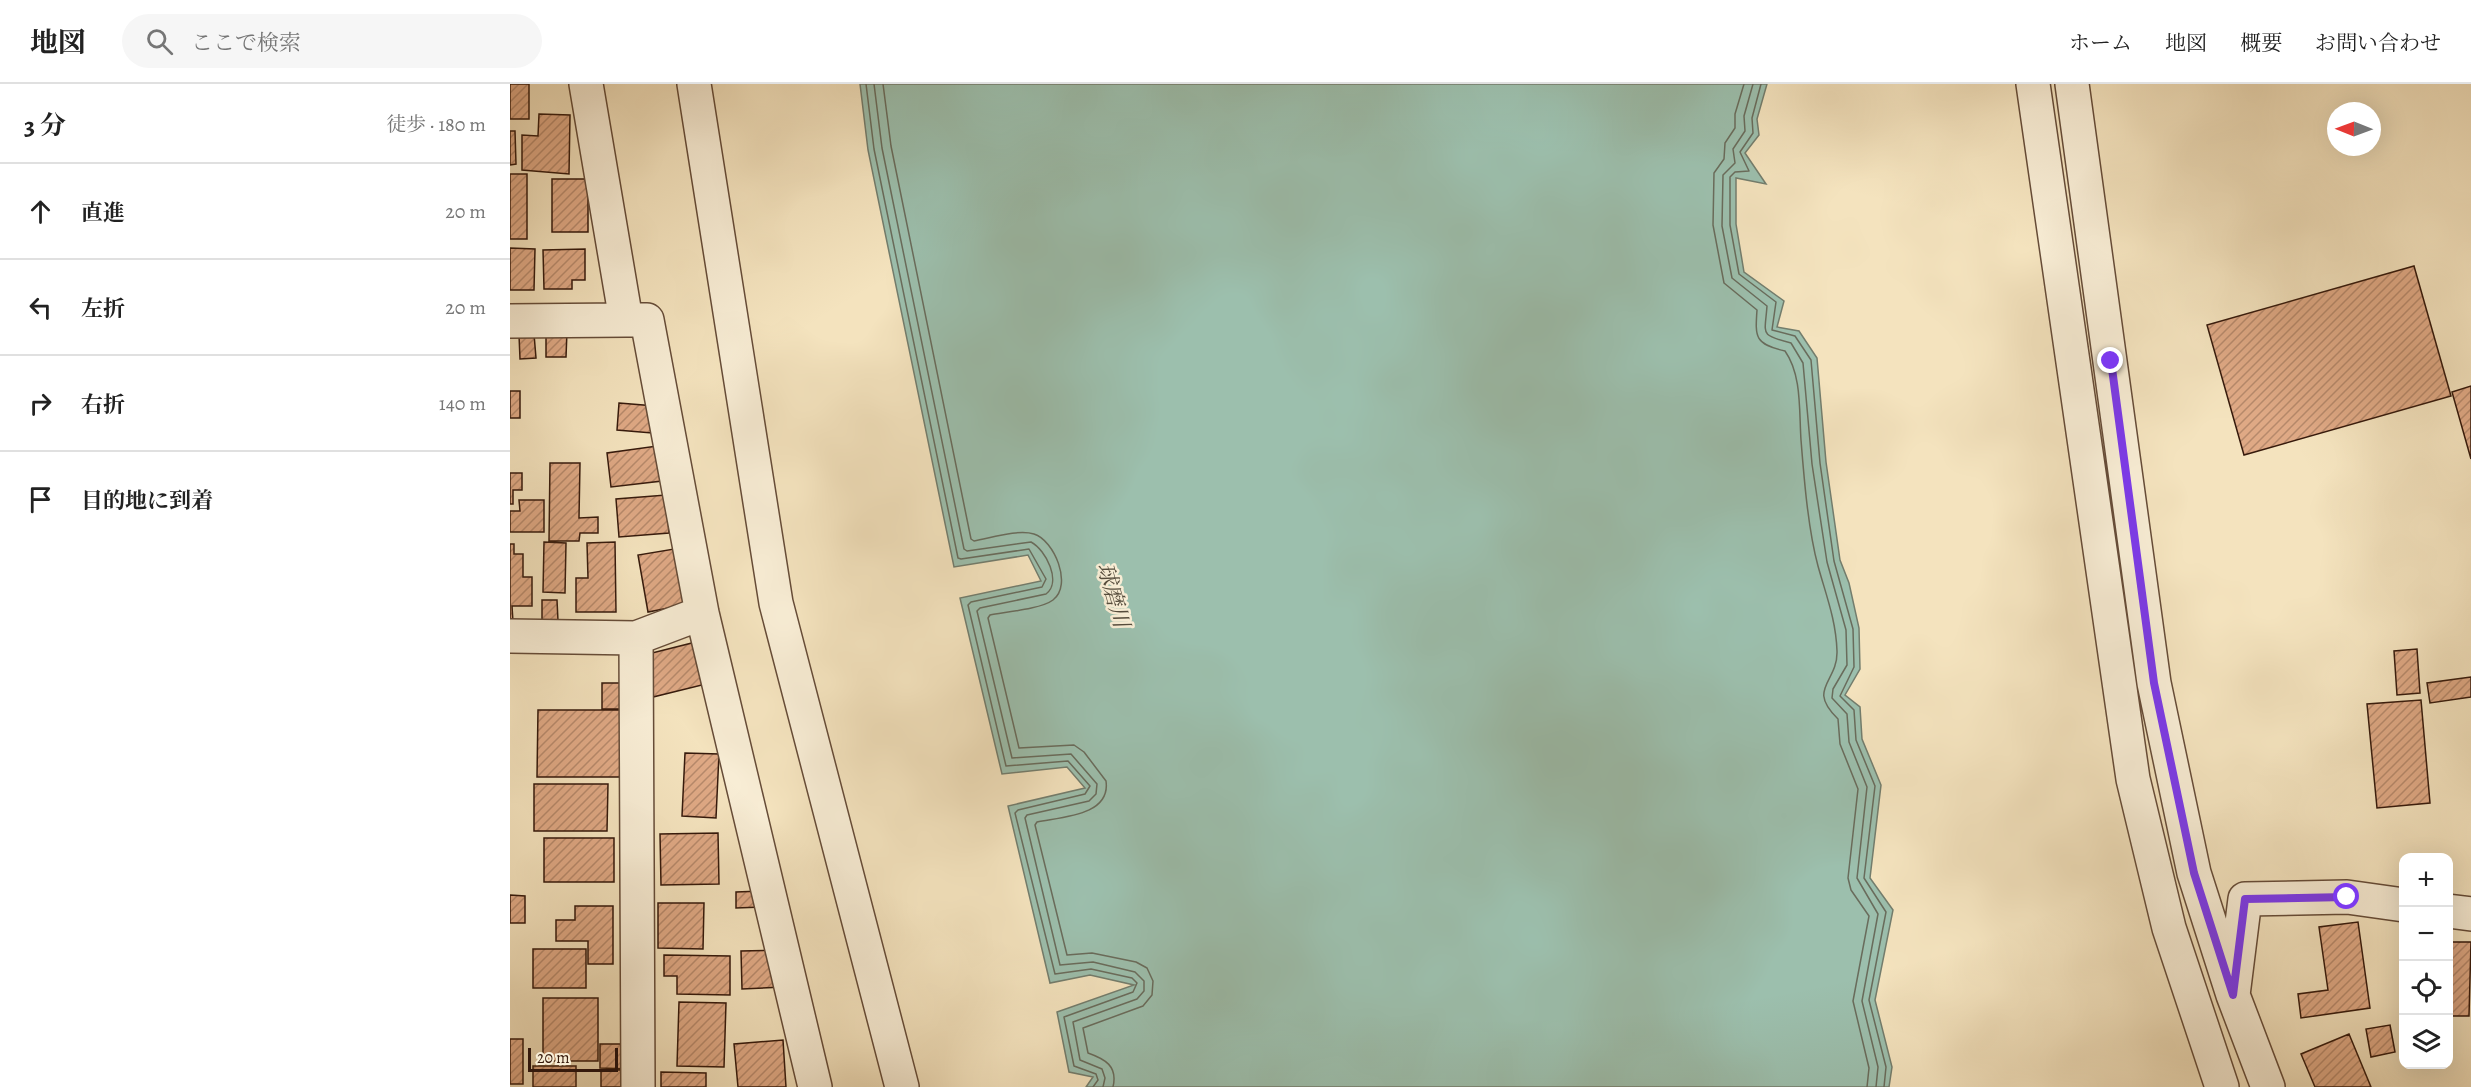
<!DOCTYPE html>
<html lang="ja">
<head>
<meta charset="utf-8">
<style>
  :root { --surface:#fff; --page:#f6f6f6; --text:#222; --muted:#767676; --line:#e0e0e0 }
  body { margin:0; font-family:Alegreya,"Noto Serif JP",serif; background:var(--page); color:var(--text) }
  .controls { position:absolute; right:18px; bottom:18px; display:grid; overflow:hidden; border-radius:12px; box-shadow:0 6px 24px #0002 }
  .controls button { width:54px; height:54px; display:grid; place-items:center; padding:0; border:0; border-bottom:2px solid var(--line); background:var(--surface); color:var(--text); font:30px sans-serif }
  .compass { position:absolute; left:1817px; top:18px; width:54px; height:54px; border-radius:50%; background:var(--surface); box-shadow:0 6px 24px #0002; rotate:271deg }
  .scale { position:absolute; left:18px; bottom:15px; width:90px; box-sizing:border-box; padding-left:6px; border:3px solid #361a0c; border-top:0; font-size:16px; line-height:21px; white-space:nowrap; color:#361a0c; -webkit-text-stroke:4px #f8edd5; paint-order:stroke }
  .stop { position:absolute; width:18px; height:18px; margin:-14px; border:4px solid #7c3aed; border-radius:50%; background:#fff }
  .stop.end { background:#7c3aed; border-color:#fff; box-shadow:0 2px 6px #0008 }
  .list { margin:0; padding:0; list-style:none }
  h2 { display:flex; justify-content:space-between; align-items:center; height:78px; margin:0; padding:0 24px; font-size:26px }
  h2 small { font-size:20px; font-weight:400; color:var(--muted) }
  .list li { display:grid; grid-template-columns:39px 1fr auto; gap:18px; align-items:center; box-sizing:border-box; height:96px; padding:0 24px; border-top:2px solid var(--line) }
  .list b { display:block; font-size:22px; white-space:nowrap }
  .list em { font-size:20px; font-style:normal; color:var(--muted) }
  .icon { flex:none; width:33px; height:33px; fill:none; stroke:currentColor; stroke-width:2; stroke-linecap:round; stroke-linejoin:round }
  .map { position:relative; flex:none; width:1961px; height:1003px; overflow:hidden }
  header { display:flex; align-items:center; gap:36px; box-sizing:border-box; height:84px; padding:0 30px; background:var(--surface); border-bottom:2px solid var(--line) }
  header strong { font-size:28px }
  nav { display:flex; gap:33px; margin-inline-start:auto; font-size:21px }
  .search { width:420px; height:54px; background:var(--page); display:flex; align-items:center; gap:15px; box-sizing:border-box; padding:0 21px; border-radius:33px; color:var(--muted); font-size:22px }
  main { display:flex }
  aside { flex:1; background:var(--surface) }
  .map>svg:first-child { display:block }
</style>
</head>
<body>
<header>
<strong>地図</strong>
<div class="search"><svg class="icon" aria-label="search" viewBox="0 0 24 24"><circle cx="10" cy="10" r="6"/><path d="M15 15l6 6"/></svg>ここで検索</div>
<nav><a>ホーム</a><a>地図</a><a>概要</a><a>お問い合わせ</a></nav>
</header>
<main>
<aside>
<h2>3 分<small>徒歩 · 180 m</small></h2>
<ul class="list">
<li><svg class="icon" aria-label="ahead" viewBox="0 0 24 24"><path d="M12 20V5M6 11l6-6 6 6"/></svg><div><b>直進</b></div><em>20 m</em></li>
<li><svg class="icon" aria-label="left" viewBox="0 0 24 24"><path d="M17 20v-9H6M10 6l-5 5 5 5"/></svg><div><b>左折</b></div><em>20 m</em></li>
<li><svg class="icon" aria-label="right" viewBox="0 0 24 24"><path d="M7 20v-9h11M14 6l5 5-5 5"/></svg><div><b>右折</b></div><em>140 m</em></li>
<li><svg class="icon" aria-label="arrive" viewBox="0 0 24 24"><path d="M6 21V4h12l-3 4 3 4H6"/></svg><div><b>目的地に到着</b></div></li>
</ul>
</aside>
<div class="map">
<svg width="1961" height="1003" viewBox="0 0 1961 1003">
  <defs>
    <pattern id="building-hatch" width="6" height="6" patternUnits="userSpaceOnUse" patternTransform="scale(1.5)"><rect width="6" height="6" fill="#dfa985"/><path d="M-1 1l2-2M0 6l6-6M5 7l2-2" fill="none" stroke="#b6896b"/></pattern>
  </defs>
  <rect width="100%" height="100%" fill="#f4e3be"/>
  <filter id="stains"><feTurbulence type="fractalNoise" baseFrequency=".00333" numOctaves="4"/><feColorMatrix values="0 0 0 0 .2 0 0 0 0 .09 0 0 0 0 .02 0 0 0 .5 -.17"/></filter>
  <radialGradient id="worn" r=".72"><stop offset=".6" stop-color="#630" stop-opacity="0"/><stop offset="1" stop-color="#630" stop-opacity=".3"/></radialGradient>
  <path fill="#9cbfad" stroke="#737d6d" stroke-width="1.5" d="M350 0H1257L1247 35 1249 51 1235 69 1256 100 1226 94V140L1234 188 1274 217 1267 243 1289 247 1307 274 1316 378 1330 476 1339 499 1349 544 1350 585 1335 611 1350 623 1352 655 1371 701 1360 794 1383 826 1365 916 1382 983 1379 1003H576L583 993 559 988 547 928 624 901 580 891 540 899 498 722 575 704 557 683 492 690 450 514 531 497 518 471 444 483 358 66Z"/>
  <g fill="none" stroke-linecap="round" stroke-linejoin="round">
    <path stroke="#696c5c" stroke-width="1.5" d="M356 0 364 65 448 474 451 475 519 465 536 495 532 503 461 518 458 521 496 682 558 677 580 702 575 710 508 726 505 729 545 890 581 885 622 894 627 899 623 908 554 933 564 982 586 990 588 996 583 1003
      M364 0 372 64 454 465 457 467 521 458C536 466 552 498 536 510L470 524 467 527 502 674 561 670 587 700 586 710 579 717 517 731 515 734 550 881 583 878 625 888 634 897V907L627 915 563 938 570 976 592 985 595 994 593 1003
      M373 0 381 62 461 455 464 457C481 454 508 445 524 450 544 456 563 501 543 516 531 525 496 528 480 531L478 534 509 664 564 661 574 668 596 697C601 732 551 733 527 738L525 741 557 871 582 869 626 878 637 884 643 897 642 911 633 922 573 944 578 969C595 975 608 982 603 1003
      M1234 0 1225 30V44L1215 59 1214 75 1204 89 1203 141 1214 199 1247 226C1245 254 1245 260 1275 267 1292 291 1289 327 1291 356 1294 394 1298 445 1308 482 1316 511 1326 536 1327 567 1328 599 1296 604 1328 635L1330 660 1348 705 1338 794 1341 806 1359 832 1343 917 1359 984 1357 1003
      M1243 0 1234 32 1235 47 1223 65 1225 79 1213 91 1212 142 1222 194 1257 222C1255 251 1249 251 1281 259L1293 279 1302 380 1317 478 1336 546 1337 581 1323 605 1322 614 1337 630 1339 658 1357 703 1347 794 1368 830 1352 917 1368 983 1366 1003
      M1251 0 1242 34 1243 49 1230 68 1239 87 1225 88 1220 93V141L1229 190 1266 218 1262 246 1285 252 1301 276 1310 379 1324 477 1343 545 1344 583 1330 612 1344 626 1346 656 1365 702 1354 794 1376 828 1359 916 1376 983 1374 1003"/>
  </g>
  <path fill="url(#building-hatch)" stroke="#361a0c" stroke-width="1.5" d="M0 0H19V35H0Z
    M29 30 60 31 59 90 12 86V51L28 52Z
    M0 47H5L6 80 0 81Z
    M0 90H17V155H0Z
    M42 95H78V148H42Z
    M0 164 25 165 24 206H0Z
    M75 165V196H62V205H34L33 166Z
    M1904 182 1941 312 1734 371 1697 241Z
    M36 246 57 247 56 273H36Z
    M24 250 26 274 10 275 9 251Z
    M1961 302V375L1942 308Z
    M0 307H10V334H0Z
    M109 319 145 322 142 349 107 346Z
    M147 362 152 397 101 403 97 369Z
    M40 379H70L69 434 88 433V449H70L69 457H39Z
    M0 389H12V406H3V420H0Z
    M156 411 159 449 109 453 106 415Z
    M9 416H34V448H0V427H10Z
    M34 458 56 459 55 509 33 508Z
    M105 458 106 528H66V494H78L77 459Z
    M0 460H4V470H13V493H22V522H2L3 538H0Z
    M164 465 174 521 138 528 128 471Z
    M32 516H47L48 537H32Z
    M182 559 192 601 143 613 134 571Z
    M1907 565 1910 609 1887 611 1884 567Z
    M1961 593V613L1920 619 1917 599Z
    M92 599H122L121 625H92Z
    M1911 616 1920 719 1867 724 1857 620Z
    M28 626H112V693H27Z
    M175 669 209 670 206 734 172 732Z
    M24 700H98L97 747H24Z
    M208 749 209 800 151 801 150 750Z
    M34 754H104V798H34Z
    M252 807V823L226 824V808Z
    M0 811 15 812V839H0Z
    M148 819H194L193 865 148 864Z
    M65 822H103V880H78V857H46V836H65Z
    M1848 838 1860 924 1791 934 1788 910 1818 906 1809 843Z
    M1938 858H1961L1959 932H1938Z
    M23 865H76V904H23Z
    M271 866 273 903 232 905 231 867Z
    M154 871 220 872V911L167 910V892H154Z
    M33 914H88V977H33Z
    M169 918 216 919 214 983 167 982Z
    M1880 941 1885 968 1861 973 1856 945Z
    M1839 950 1861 1003H1805L1791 970Z
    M0 955H13V1000H0Z
    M273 956 276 1003H228L224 960Z
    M90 960H120V985L90 984Z
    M23 982H66V1003H23Z
    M91 986H119V1003H91Z
    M151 988 196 989V1003H151Z"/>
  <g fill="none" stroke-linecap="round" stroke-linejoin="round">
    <defs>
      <path id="minor" d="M76 0 116 236H137L192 529 305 1003
        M184 0 266 519 392 1003
        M1523 0 1623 695 1659 844 1712 1003
        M1562 0 1644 599 1684 789 1723 911
        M0 237 116 236
        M0 552 126 554 128 1003
        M126 554 192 529
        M1938 827 1961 830
        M1758 1003 1723 911 1735 815 1837 813 1894 821"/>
    </defs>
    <use href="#minor" stroke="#664c38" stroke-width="36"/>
    <use href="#minor" stroke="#f8edd5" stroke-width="33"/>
  </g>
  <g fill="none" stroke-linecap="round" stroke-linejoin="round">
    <path stroke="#7c3aed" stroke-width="8" d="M1601 277 1644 599 1684 789 1723 911 1735 815 1837 813"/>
  </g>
  <g text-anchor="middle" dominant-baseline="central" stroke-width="5" stroke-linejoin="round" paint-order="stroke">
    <g font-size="22" font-style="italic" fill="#554c3c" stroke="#f8edd5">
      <text transform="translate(603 511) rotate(74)">球磨川</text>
    </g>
  </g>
  <rect width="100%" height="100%" filter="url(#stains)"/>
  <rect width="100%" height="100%" fill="url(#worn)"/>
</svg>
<div class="controls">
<button>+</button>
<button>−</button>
<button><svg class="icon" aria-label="locate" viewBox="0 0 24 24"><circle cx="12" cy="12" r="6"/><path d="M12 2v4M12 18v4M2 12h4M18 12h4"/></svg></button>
<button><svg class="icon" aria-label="layers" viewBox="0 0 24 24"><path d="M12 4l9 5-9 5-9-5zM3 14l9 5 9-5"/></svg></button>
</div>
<svg class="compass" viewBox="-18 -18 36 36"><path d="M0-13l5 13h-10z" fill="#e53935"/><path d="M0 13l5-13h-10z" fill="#767676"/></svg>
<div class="scale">20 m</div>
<div class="stop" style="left:1837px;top:813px"></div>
<div class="stop end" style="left:1601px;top:277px"></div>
</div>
</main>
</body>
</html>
